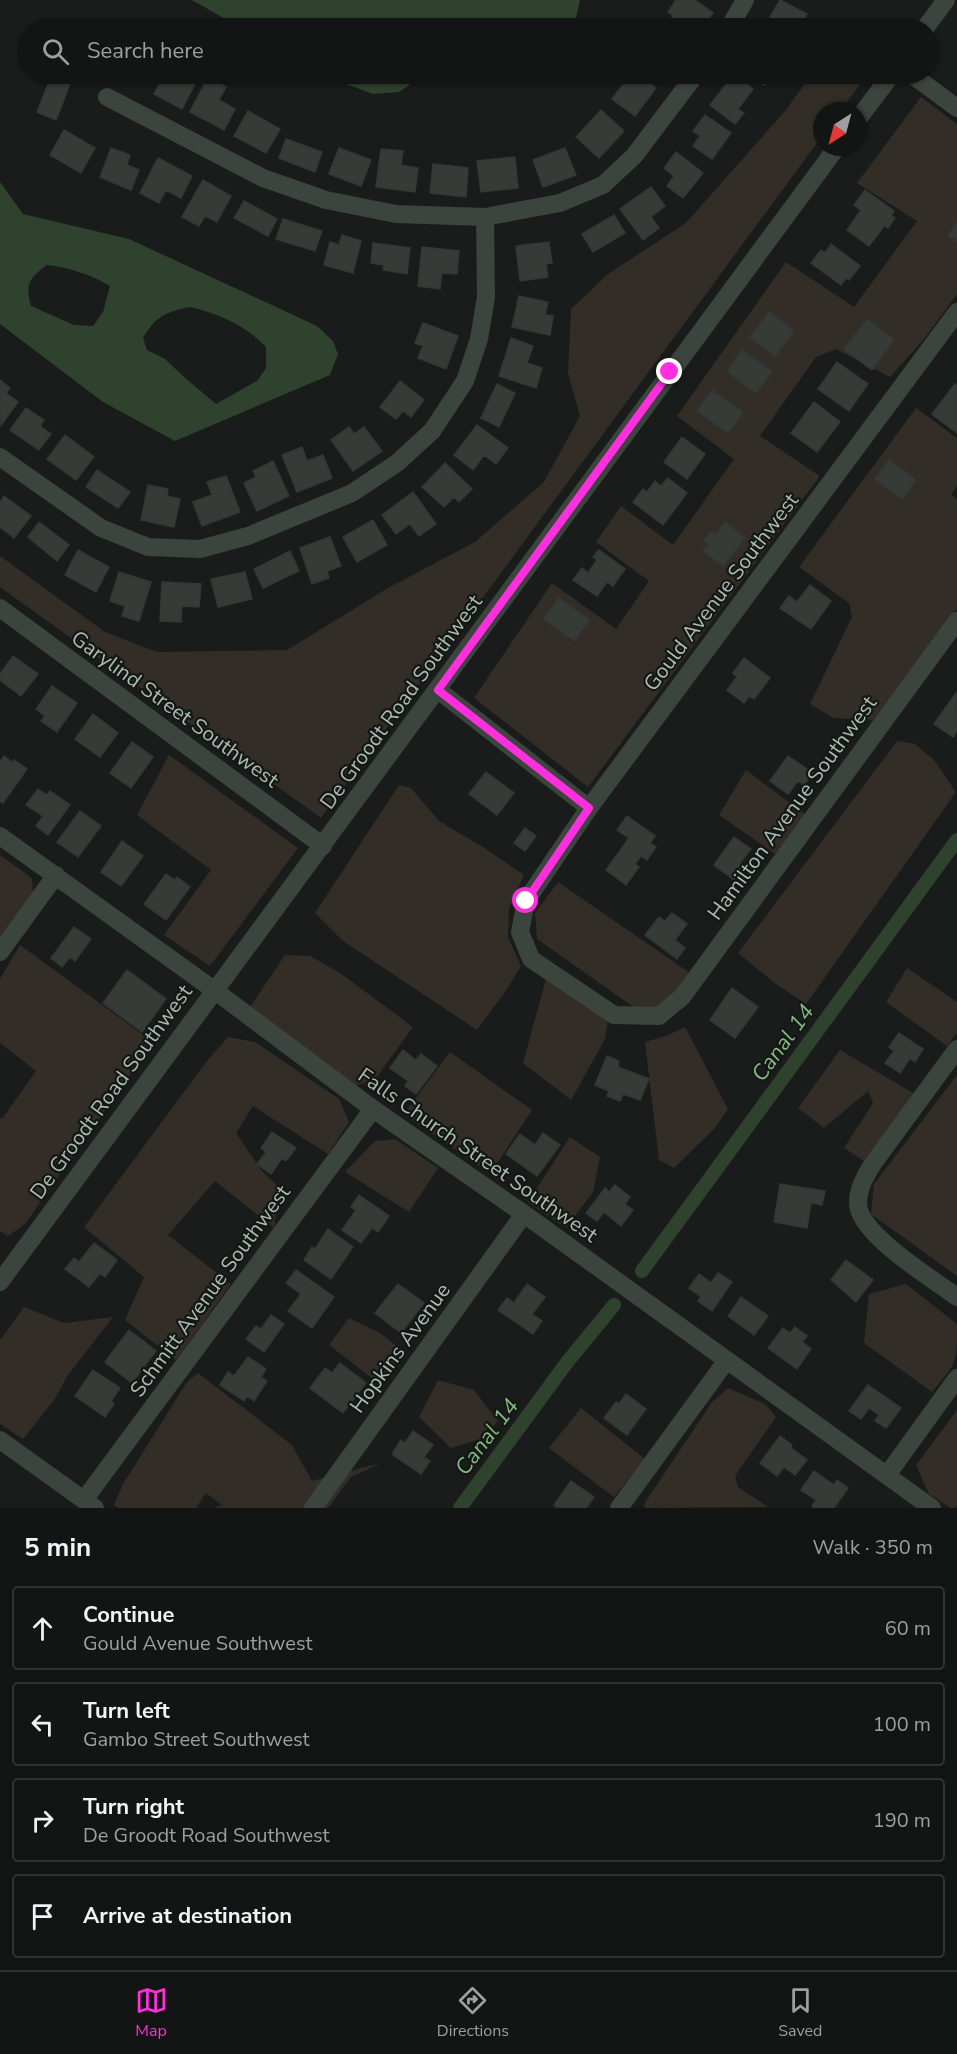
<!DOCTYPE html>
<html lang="en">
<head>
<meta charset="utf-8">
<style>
  :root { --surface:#131514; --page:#202222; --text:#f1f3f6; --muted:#9d9fa0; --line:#323434; --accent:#ff2fdf }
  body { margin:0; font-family:"Nunito Sans",sans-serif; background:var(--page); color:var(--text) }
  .compass { position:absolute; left:813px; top:102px; width:54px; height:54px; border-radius:50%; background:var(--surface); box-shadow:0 2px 4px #0004; rotate:216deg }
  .stop { position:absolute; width:18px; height:18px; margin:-14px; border:4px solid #ff2fdf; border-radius:50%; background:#fff }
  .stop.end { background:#ff2fdf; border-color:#fff; box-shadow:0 2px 6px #0008 }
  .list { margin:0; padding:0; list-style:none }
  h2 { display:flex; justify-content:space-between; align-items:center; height:78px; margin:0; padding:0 24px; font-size:26px }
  h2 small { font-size:20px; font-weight:400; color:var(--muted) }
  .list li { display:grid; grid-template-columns:39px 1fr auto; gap:18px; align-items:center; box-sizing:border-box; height:84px; margin:0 12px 12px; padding:0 12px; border:2px solid var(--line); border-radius:6px }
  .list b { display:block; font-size:22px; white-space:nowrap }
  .list p { margin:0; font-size:20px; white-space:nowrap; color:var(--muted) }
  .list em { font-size:20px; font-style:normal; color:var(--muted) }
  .icon { flex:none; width:33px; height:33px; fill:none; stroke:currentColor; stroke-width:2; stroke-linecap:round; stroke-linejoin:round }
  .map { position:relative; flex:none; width:957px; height:1508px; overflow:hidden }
  .search { position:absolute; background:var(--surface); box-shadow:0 2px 4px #0004; left:18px; right:18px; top:18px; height:66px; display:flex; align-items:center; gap:15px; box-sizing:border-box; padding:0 21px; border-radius:33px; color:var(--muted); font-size:22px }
  .sheet { height:462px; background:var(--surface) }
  nav { display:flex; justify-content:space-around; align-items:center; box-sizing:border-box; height:84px; border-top:2px solid var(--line); background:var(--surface); font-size:16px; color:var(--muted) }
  nav a { display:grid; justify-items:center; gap:3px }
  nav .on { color:var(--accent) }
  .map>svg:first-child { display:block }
</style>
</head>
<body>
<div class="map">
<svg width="957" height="1508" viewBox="0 0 957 1508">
  <rect width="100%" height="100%" fill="#191c1b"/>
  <path fill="#322e27" d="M812 74H868L840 111H822V136L321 818 0 587V556L105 632 157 652 287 650 388 588 475 542 544 482 580 416 568 373 571 309 608 274 686 223 785 111Z
    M921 97 957 124V294L924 339 890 377 836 349 816 357 760 436 820 476 588 787 474 698 552 583 616 629 649 581 596 542 621 506 673 545 734 459 677 416 786 262 854 307 917 221 857 183Z
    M916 408 957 438V485L951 495 957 499V609L873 720 833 718 810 704 852 617 849 603 799 567Z
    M897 741 915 744 934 760 956 792 806 1004 776 984 738 953Z
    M169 755 298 848 210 966 164 935 211 870 137 815Z
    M746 770 806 815 775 854 719 815Z
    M399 785 411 788 439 821 486 849 524 875 509 908 508 937 521 966 505 992 477 1030 343 941 315 913Z
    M0 855 32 878 33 892 0 937Z
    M558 882 690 973 671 1000 650 1011 632 1006 537 939 535 913Z
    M20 945 153 1042 25 1224 8 1236 0 1231V1118L2 1119 36 1071 0 1043V979Z
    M285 955 310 956 340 973 413 1027 375 1079 355 1086 250 1007Z
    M907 968 957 1002V1033L947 1046 886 1002Z
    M546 979 608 1021 605 1039 571 1100 523 1063Z
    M685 1027 728 1109 714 1129 674 1168 659 1160 645 1042 666 1036Z
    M228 1037 255 1042 339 1099 349 1122 328 1154 253 1106 236 1133 261 1170 279 1187 274 1228 215 1181 168 1235 231 1284 176 1360 125 1320 144 1277 84 1227 207 1061Z
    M840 1050 915 1094 864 1161 844 1148 873 1103 868 1091 824 1128 798 1108Z
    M450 1052 532 1110 498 1162 483 1168 412 1120 406 1111Z
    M957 1075V1276L871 1214 874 1184Z
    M570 1137 600 1157 593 1192 566 1228 528 1202Z
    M395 1139 438 1168 409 1212 345 1172 375 1141Z
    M906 1284 957 1324C957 1365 957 1362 932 1392L864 1343 869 1294Z
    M24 1307 64 1323 113 1317 68 1375 54 1400 23 1439 0 1424V1340Z
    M349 1318 380 1333 403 1351 381 1385 329 1345Z
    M198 1373 292 1445 312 1481 381 1463 351 1477 328 1508H214L222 1505 206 1493 196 1508H118L114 1505 123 1484 187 1382Z
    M438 1380 474 1390 498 1421 481 1439 451 1448 419 1417Z
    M728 1388 765 1404 776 1417 735 1476 738 1487 768 1507 645 1508 644 1504 712 1402Z
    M581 1408 645 1459 614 1497 549 1448Z
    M957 1410V1505L955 1508H951L929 1494 916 1465Z"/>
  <path fill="#2f422e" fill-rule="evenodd" d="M192 0H580L574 28H241Z
    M319 74H426L399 92 373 94Z
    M0 182 23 214 129 239 317 326 333 341 338 354 330 375 175 441 103 402 0 324ZM47 265C71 268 89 274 110 286L103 312 93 326 74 325 31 306C25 285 29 278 47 265ZM190 307C219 314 245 325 266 347V368L257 381 216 404 184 377 165 359 147 350 143 338C156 316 166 312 190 307Z"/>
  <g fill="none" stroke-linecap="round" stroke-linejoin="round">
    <path stroke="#2f422e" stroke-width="14" d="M642 1271 957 840
      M460 1508 568 1361 614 1305"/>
  </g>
  <path fill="#363b38" stroke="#333836" stroke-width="1.5" d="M676 0H695L713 13 702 28H676L668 23 673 16 668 12Z
    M780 0 807 14 799 28H769L765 26Z
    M165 74H185L184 76 196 82 182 109 154 94Z
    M637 74 656 88 635 116 612 99 628 78 632 81Z
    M734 74 753 89 738 109 744 113 735 124 710 105Z
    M748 74H773L764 85Z
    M51 77 70 84 56 120 37 112Z
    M208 77 226 87 219 100 235 109 224 130 190 112Z
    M601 110 624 131 599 158 576 137Z
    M248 111 280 129 266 153 234 136Z
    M705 115 731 133 712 159 693 146 700 136 693 131Z
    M64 130 95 148 81 173 50 155Z
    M286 139 322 152 315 172 279 158Z
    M111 148 130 155 127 165 139 170 131 190 100 177Z
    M339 148 371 160 361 186 329 174Z
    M565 148 576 175 543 187 533 160Z
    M381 149 403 151 401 165 418 168 415 192 376 187Z
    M676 152 703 173 683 198 667 186 674 176 664 168Z
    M515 157 518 188 481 192 477 161Z
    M158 158 192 176 181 198 166 190 159 203 140 193Z
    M433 164 468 168 466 197 430 193Z
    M203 180 231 196 217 222 205 216 199 226 182 217Z
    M651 187 665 206 651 217 659 228 643 240 620 209Z
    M865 190 894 211 891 215 895 218 888 228 885 225 869 246 847 230 861 210 854 205Z
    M244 201 277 219 268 236 234 218Z
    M614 215 625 233 593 252 582 234Z
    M283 219 322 231 315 251 276 239Z
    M957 223V241L948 235Z
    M342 235 361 241 353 273 324 265 330 242 339 245Z
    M549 242 552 263 546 264 548 277 520 281 516 246Z
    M373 243 410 248 407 274 383 270 384 265 371 263Z
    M831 244 860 266 849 280 846 278 841 285 811 263 821 250 825 253Z
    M422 247 459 251 457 274 442 273 440 289 418 286Z
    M519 296 548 302 545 315 553 316 550 335 512 327Z
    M769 312 794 331 775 356 750 337Z
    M867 319 894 340 872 370 844 349Z
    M423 323 458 336 446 369 418 358 423 346 415 343Z
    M511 338 533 346 527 363 542 368 536 388 499 376Z
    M742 350 772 372 756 393 727 371Z
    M837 362 868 384 849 411 818 389Z
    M0 380 10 388 6 393 18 402 1 425Z
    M400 381 424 400 411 417 403 411 396 419 380 407Z
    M497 384 515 393 499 427 481 418Z
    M955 384 957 386V433L932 414Z
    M712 390 743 412 728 433 697 411Z
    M814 402 840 422 817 452 791 433Z
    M26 408 44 420 40 426 51 434 39 450 10 430Z
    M477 425 508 448 496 464 484 455 473 470 454 455Z
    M349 427 354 434 364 427 382 451 353 471 331 440Z
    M65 435 94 457 76 480 47 459Z
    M682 437 705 454 687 479 664 462Z
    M302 447 307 461 323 455 332 478 297 492 282 455Z
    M889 460 916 480 902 499 875 479Z
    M273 461 289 496 257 511 244 483 256 477 253 471Z
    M445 463 472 489 459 502 454 497 444 507 422 487Z
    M97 470 130 492 118 508 86 487Z
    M226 476 240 512 202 526 193 502 212 495 207 482Z
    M668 478 687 493 663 525 633 502 643 489 647 492 655 481 661 486Z
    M148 485 168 489 167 496 180 499 174 527 141 520Z
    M413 492 436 524 419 536 410 524 396 534 382 515Z
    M4 496 31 516 14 538 0 527V502Z
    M373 520 387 545 357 562 343 537Z
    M39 522 69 545 57 561 28 537Z
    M725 522 745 538 723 566 703 551 709 544 704 540 711 531 716 534Z
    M330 537 341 566 327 571 329 578 312 584 300 548Z
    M78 550 109 567 96 592 65 575Z
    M599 550 625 569 613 586 607 582 597 596 573 580 582 568 588 573 597 560 593 557Z
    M290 551 299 571 263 588 254 569Z
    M119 572 151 582 139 621 122 616 125 606 110 601Z
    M245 572 252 599 218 607 211 579Z
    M162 582 201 584 199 607 182 606 181 622 160 621Z
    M810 585 831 601 811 629 780 608 789 596 797 602Z
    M559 598 589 620 574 641 544 619Z
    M13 656 38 674 21 696 0 680V674Z
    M744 658 770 678 754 699 749 696 744 703 727 690 737 677 733 673Z
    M52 686 77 703 57 732 41 721 45 716 36 709Z
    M956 693 957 731 953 737 934 724Z
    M93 714 118 733 100 757 75 739Z
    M132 742 153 757 131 788 110 773Z
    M4 756 12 762 14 760 27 769 3 803 0 801V762Z
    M788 756 813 773 804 785 798 781 788 794 770 781Z
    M486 772 514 793 497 815 469 794Z
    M38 789 47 795 50 791 70 805 48 835 36 826 43 816 26 805Z
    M80 811 101 826 78 857 57 842Z
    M627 816 655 836 650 843 656 847 647 860 641 856 635 864 639 867 626 885 606 870 629 838 617 830Z
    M525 828 536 836 525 851 514 843Z
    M734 837 751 849 740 863 745 866 734 880 714 865Z
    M122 841 143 856 121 886 101 872Z
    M166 874 175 880 177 877 190 887 166 920 144 904Z
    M672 913 687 924 675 940 685 948 677 959 645 935 659 917 665 921Z
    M74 927 91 939 75 961 70 957 62 967 51 958Z
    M127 970 166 999 142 1032 103 1003Z
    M732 988 758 1007 735 1038 710 1020Z
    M899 1033 923 1049 915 1062 910 1058 900 1073 885 1063 894 1051 889 1047Z
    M403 1050 416 1060 421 1054 437 1066 416 1094 405 1086 408 1081 390 1068Z
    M607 1056 619 1061 618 1067 649 1079 640 1100 623 1094 620 1101 607 1096 609 1091 595 1085Z
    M272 1132 296 1148 286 1161 282 1158 271 1174 257 1164 266 1152 261 1148Z
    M543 1133 560 1145 537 1176 506 1154 520 1134 535 1145Z
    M780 1184 825 1191 822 1205 811 1203 807 1228 774 1222Z
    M615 1185 630 1197 625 1204 633 1210 621 1226 604 1212 597 1221 586 1213 605 1188 609 1192Z
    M359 1195 389 1216 378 1232 372 1228 361 1243 342 1230 356 1210 351 1207Z
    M328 1229 353 1247 331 1279 304 1260 312 1247 315 1249Z
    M94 1243 117 1260 105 1277 100 1273 89 1287 65 1269 74 1258 79 1262Z
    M846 1260 873 1280 856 1302 831 1280Z
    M296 1270 334 1297 312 1328 288 1311 301 1294 286 1283Z
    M718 1273 732 1282 712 1311 698 1301 701 1297 689 1288 699 1274 711 1283Z
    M398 1284 424 1303 401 1333 375 1313Z
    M527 1284 545 1297 532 1314 542 1321 533 1334 498 1310 507 1298 514 1303Z
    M741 1297 768 1316 754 1335 728 1316Z
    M271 1315 284 1324 264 1352 246 1339 256 1326 261 1329Z
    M795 1327 807 1336 802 1342 811 1349 797 1369 768 1348 783 1328 790 1333Z
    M129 1330 156 1351 132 1383 105 1362Z
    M248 1357 266 1369 261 1377 267 1381 254 1401 247 1396 244 1401 220 1385 228 1372 234 1376Z
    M340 1363 366 1383 343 1413 310 1388 325 1368 332 1373Z
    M93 1370 120 1388 111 1401 114 1404 105 1417 75 1396Z
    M868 1385 901 1408 886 1428 875 1421 879 1415 869 1408 861 1419 849 1411Z
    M626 1394 646 1409 627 1435 604 1418 616 1402 619 1404Z
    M413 1431 433 1445 424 1457 430 1461 421 1474 392 1454 401 1440 405 1443Z
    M780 1436 792 1445 791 1448 807 1460 795 1475 784 1467 777 1476 760 1463Z
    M814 1471 834 1485 837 1480 848 1488 834 1508H814L812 1506 816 1500 801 1490Z
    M571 1481 594 1497 586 1508H558L554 1505Z"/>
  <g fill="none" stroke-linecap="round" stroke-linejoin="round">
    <path stroke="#3c443e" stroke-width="18" d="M729 28 745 0
      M925 28 946 0
      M911 74 957 108
      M107 97 263 178 326 200 396 214 485 217 560 203 603 185 634 156 696 74
      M858 119 892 74
      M957 312 589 808 526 901 520 932 531 959 614 1015 659 1016 682 997 957 621
      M0 457 101 528 148 547 200 549 248 536 352 493 397 463 432 431 465 381 479 339 486 297 485 217
      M0 608 323 846
      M438 690 589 808
      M0 836 214 990 373 1109 524 1214 932 1508
      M0 952 56 875
      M957 1049 872 1165C865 1177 858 1188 858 1203 858 1234 933 1279 957 1297
      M0 1282 837 147
      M0 1440 95 1508
      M887 1475 957 1378
      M84 1500 373 1109
      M313 1508 524 1214
      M619 1508 727 1360"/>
  </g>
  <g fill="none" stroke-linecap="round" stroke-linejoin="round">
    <path stroke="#ff2fdf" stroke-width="8" d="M526 901 589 808 438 690 670 372"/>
  </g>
  <g text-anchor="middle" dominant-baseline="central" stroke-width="4.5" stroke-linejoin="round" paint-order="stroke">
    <g font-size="21" fill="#abbdae" stroke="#141716">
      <text transform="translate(721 592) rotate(-53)">Gould Avenue Southwest</text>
      <text transform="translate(401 702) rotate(-54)">De Groodt Road Southwest</text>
      <text transform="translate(175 709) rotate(36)">Garylind Street Southwest</text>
      <text transform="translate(792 808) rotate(-54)">Hamilton Avenue Southwest</text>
      <text transform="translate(111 1092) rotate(-54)">De Groodt Road Southwest</text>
      <text transform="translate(478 1155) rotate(35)">Falls Church Street Southwest</text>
      <text transform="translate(210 1291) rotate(-54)">Schmitt Avenue Southwest</text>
      <text transform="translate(400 1348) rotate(-54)">Hopkins Avenue</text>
    </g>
    <g font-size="22" font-style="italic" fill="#82ba7f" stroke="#141716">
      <text transform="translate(783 1043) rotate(-54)">Canal 14</text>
      <text transform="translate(487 1437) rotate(-53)">Canal 14</text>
    </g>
  </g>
</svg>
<svg class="compass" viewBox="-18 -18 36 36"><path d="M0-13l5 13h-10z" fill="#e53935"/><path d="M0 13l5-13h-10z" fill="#9d9fa0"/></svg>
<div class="stop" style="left:526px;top:901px"></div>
<div class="stop end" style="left:670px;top:372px"></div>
<div class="search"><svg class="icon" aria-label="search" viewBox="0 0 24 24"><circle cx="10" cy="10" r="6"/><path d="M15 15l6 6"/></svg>Search here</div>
</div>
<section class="sheet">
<h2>5 min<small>Walk · 350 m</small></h2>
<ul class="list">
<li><svg class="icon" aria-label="ahead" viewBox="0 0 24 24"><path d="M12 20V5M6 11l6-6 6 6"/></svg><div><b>Continue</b><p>Gould Avenue Southwest</p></div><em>60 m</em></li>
<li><svg class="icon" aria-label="left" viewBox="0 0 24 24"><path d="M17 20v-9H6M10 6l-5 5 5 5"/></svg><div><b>Turn left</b><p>Gambo Street Southwest</p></div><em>100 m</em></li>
<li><svg class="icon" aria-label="right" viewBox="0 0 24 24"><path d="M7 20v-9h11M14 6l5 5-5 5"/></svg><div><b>Turn right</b><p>De Groodt Road Southwest</p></div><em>190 m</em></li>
<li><svg class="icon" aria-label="arrive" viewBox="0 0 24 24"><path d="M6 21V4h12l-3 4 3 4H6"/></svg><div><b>Arrive at destination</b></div></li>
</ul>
</section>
<nav>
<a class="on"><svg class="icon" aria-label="map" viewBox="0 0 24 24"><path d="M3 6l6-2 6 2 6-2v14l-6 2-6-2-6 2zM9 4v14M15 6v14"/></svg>Map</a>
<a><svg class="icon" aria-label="directions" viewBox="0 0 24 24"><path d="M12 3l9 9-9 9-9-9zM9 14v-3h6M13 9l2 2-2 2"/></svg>Directions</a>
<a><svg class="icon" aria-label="saved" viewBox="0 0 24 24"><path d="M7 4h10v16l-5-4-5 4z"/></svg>Saved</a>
</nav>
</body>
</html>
